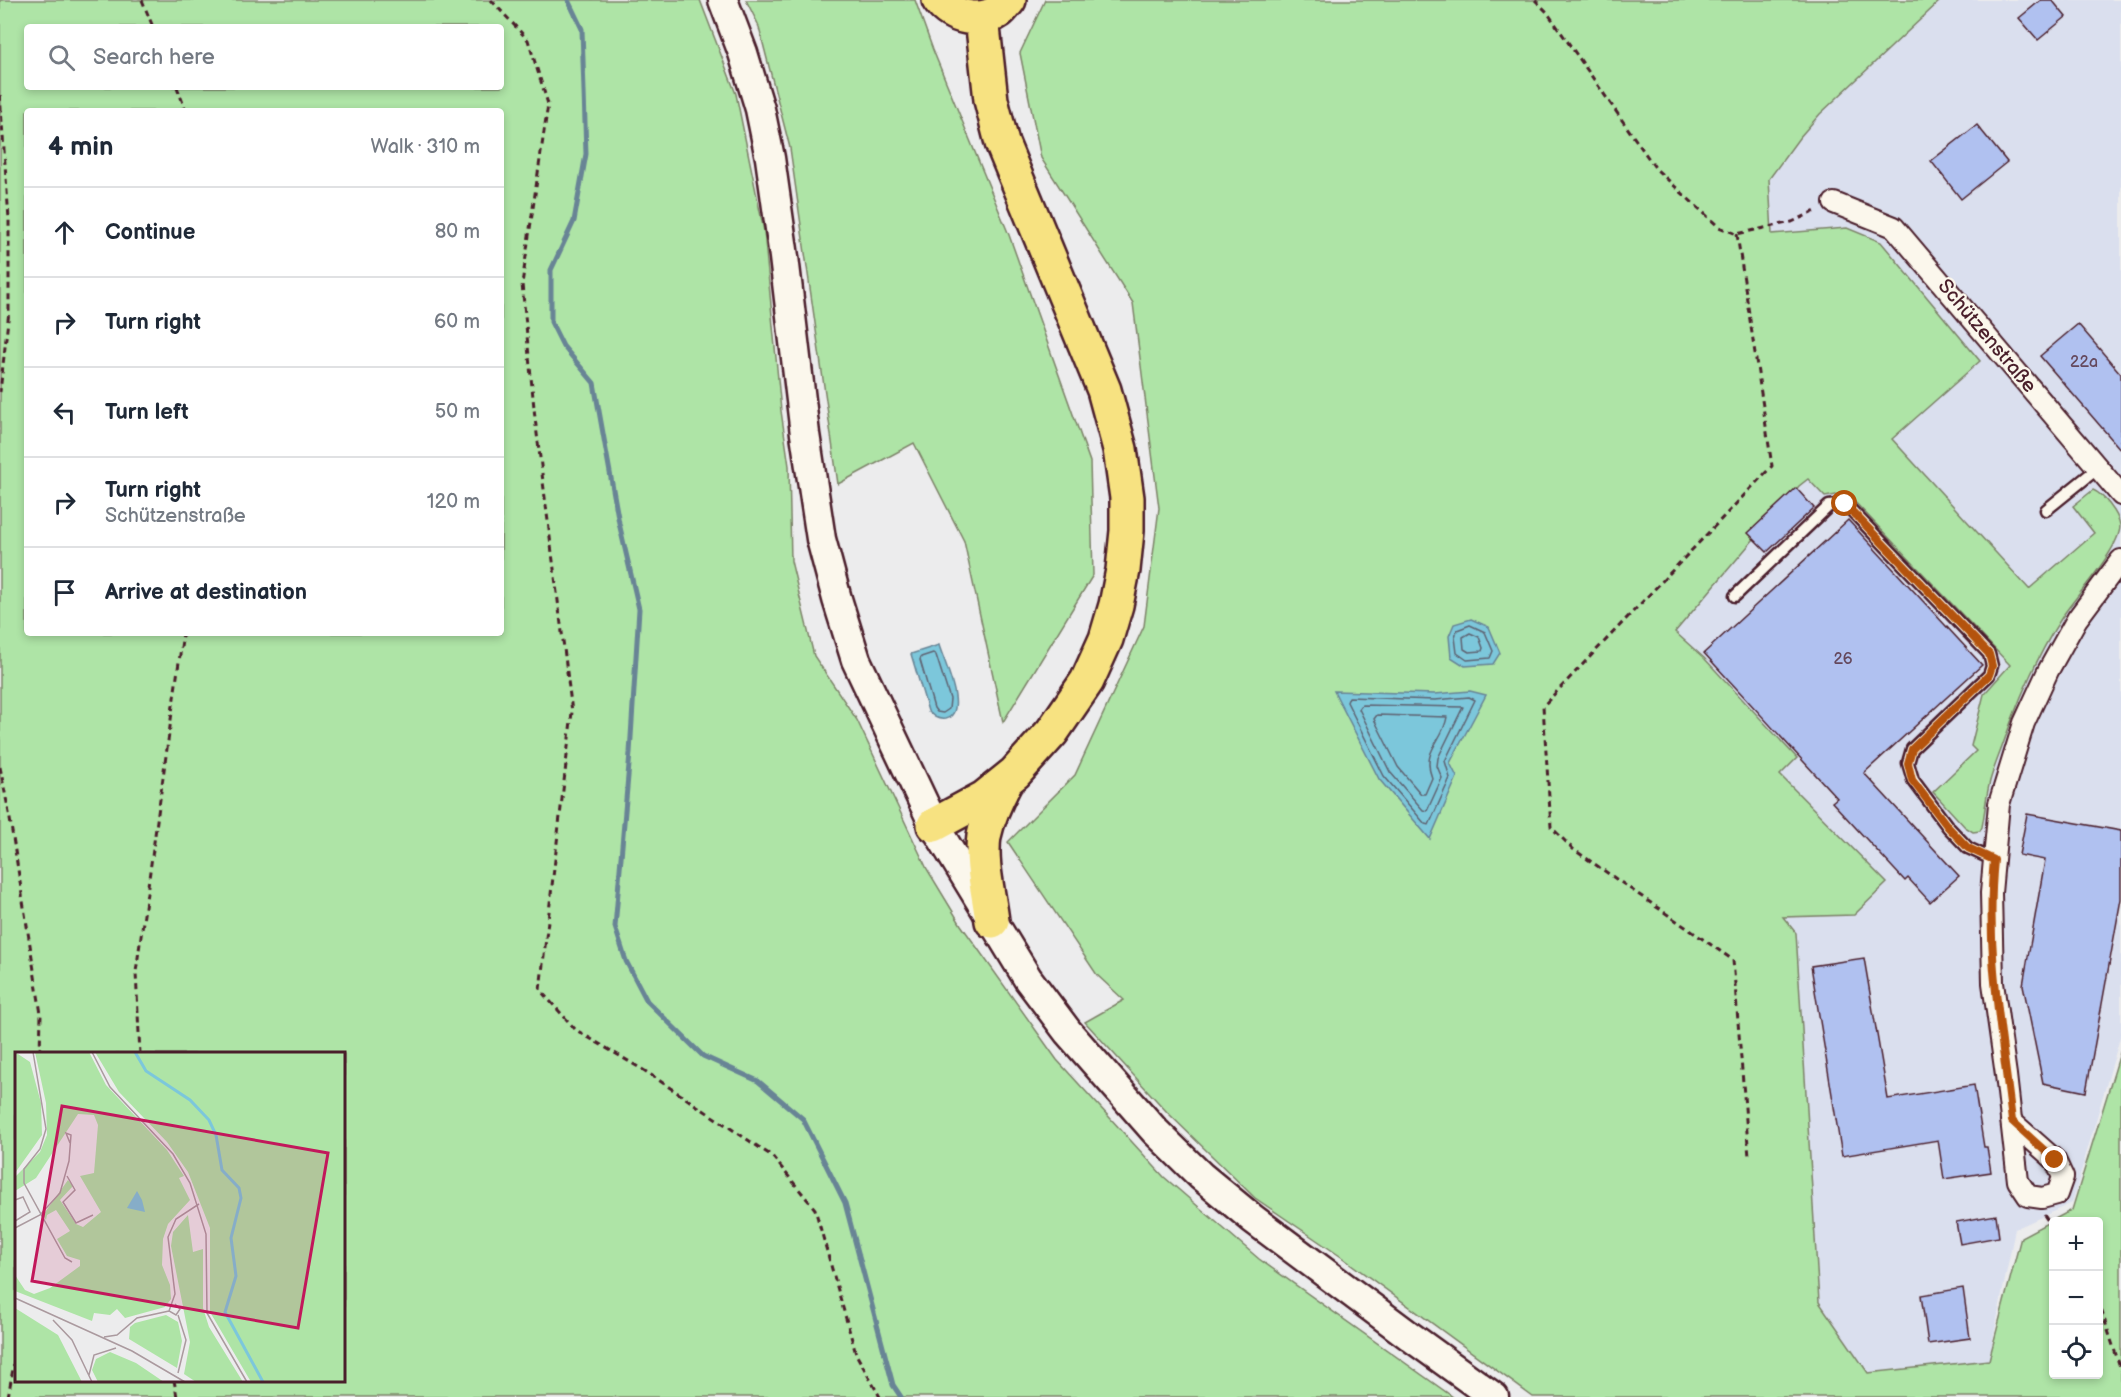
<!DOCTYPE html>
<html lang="en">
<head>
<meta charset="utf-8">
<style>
  :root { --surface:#fff; --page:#f6f6f7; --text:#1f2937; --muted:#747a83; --line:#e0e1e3 }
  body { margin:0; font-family:"Balsamiq Sans",sans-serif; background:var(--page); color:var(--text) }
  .controls { position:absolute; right:18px; bottom:18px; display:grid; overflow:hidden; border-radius:6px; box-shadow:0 3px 9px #0003 }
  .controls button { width:54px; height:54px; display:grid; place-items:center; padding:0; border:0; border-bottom:2px solid var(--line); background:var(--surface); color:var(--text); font:30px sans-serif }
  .stop { position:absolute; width:18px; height:18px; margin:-14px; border:4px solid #b45309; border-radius:50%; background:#fff }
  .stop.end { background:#b45309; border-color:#fff; box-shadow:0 2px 6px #0008 }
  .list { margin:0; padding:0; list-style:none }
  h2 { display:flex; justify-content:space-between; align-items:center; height:78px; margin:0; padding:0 24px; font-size:26px }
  h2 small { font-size:20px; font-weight:400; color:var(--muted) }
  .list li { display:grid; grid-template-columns:39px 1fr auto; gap:18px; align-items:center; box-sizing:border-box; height:90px; padding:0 24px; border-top:2px solid var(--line) }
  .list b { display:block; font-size:22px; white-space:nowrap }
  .list p { margin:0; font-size:20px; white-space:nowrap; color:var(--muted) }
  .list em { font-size:20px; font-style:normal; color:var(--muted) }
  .icon { flex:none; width:33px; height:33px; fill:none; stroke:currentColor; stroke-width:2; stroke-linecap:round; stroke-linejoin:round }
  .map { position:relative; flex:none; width:2121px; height:1397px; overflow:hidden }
  .search { position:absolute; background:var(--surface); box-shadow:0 3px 9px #0003; left:24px; top:24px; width:480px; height:66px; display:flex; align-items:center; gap:15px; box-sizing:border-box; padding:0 21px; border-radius:6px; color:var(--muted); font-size:22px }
  .panel { position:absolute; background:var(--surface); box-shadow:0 3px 9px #0003; left:24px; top:108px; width:480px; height:528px; border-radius:6px }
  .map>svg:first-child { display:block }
</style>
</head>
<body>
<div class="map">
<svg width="2121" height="1397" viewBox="0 0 2121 1397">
  <rect width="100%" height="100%" fill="#ececed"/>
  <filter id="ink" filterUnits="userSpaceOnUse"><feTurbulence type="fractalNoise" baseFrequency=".0167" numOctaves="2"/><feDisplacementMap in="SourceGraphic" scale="12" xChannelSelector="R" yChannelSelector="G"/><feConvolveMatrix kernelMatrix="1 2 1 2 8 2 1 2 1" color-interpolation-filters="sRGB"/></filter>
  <g filter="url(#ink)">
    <path fill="#dadfee" d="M1941 0H2121V1034L2072 1203 2015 1229 1989 1360 1868 1373 1819 1302 1796 933 1592 685 1778 338 1769 179 1799 138 1820 114Z"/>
    <path fill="#aee4a6" stroke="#7c8268" stroke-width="1.5" fill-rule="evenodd" d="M0 0H700L736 94 764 231 781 411 789 466 791 561 814 656 857 720 927 869 961 925 1057 1060 1164 1177 1259 1259 1453 1397H0ZM27 27H501V87H27ZM27 111H501V633H27ZM16 1054H344V1380H16Z
      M746 0H915L933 50 1009 235 1090 462 1093 575 1003 722 964 541 914 443 838 484 790 148 758 24Z
      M1045 0H1941L1820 114 1799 138 1769 179 1772 234 1847 228 1881 242 1980 361 1892 439 2029 589 2094 533 2073 506 2093 490C2103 494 2118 513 2120 525 2121 547 2077 595 2064 614 2037 655 2018 700 2002 747 1998 758 1993 770 1990 781 1986 796 1985 812 1982 827L1980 831 1973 832 1965 827 1933 792 1976 751 1971 746 1984 694 2010 665 1852 499 1842 494 1825 497 1808 479 1799 486 1675 632 1704 658 1797 758 1780 775 1887 883 1854 915 1783 917 1796 933 1819 1302 1868 1373 1989 1360 2021 1237 2072 1210 2121 1050V1397H1533L1340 1256 1255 1198 1167 1112 1085 1022 1124 1000 1097 975 1008 842 1075 775 1144 626 1159 508 1133 303 1041 158 1020 53ZM2054 1222H2098V1374H2054Z"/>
    <path fill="#7cc7db" stroke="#688495" stroke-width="1.5" d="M1471 619 1489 627 1500 653 1493 664 1465 666 1451 657 1449 636 1454 624Z
      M939 645C943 660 970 714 945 719 937 720 933 716 928 711L911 654Z
      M1334 691 1435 694 1470 691 1486 695 1450 763 1457 777 1430 839 1379 779Z"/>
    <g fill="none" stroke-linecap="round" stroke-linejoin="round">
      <path stroke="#5e6271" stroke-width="1.5" d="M1470 625 1485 632 1493 651 1490 658 1467 660 1457 653 1455 637 1457 630Z
        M1470 633 1479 637 1483 648 1482 651 1469 652 1464 649 1463 637Z
        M933 653 936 655 950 699 949 709 943 713 937 712 934 708 920 660 921 657Z
        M1349 697 1435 700 1469 697 1475 700 1445 761 1450 778 1429 825 1425 824 1384 776 1347 702Z
        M1362 705 1463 707 1438 758 1437 766 1442 778 1427 811 1423 810 1390 772 1359 709Z
        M1377 715 1447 717C1443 742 1421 750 1432 778L1425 794H1421L1398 767 1374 719Z"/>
      <path stroke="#688495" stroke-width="5" d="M568 0 582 29 586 154 574 221 551 270V322L563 346 594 383 619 523 639 609 630 753 615 927 626 961 647 1001 703 1056 758 1081 803 1119 845 1203 893 1385 901 1397"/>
    </g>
    <path fill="#b0c1f0" stroke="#4a1f2b" stroke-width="1.5" d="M2041 0H2052L2066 17 2038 40 2019 18Z
      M1977 125 2007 162 1961 199 1931 161Z
      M2078 324 2121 374V450L2040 356Z
      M1796 488 1814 508 1767 552 1748 533Z
      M1848 520 1982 665 1864 773 1959 876 1930 902 1908 878 1905 881 1832 802 1837 798 1704 653Z
      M2027 814 2121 831V899L2086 1092 2043 1083 2023 985 2045 860 2019 855Z
      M1864 958 1888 1099 1974 1085 1984 1147H1987L1991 1172 1944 1179 1938 1140 1842 1156 1811 966Z
      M1996 1215 1999 1237 1960 1244 1956 1222Z
      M1963 1288 1970 1338 1928 1344 1921 1295Z"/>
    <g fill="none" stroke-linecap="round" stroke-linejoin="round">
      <defs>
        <path id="lane" d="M2046 510 2098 468
          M1735 596 1829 506 1845 504 1853 512 1989 654 1992 666 1989 675 1912 749 1908 763 1913 780 1948 827 1968 848 1994 860"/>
        <path id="street" d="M1834 203 1894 227 2121 495
          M2011 1121 2055 1160 2063 1177 2057 1194 2042 1198 2028 1196 2018 1181 2006 1075 1993 983 1991 893 1999 804 2024 723 2048 671 2077 619 2121 560"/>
        <path id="secondary" d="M723 0 743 53 760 109 770 158 784 257 805 434 821 539 837 599 856 660 934 825 1028 979 1068 1032 1155 1131 1201 1176 1253 1219 1411 1337 1494 1397"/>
        <path id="highway" d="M939 0C952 18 981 24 999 11 1003 8 1006 3 1009 0
          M934 825 984 798 1015 773 1052 732 1087 681 1106 639 1116 605 1123 570 1127 531V498L1120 449 1104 390 1002 143 991 100 982 18
          M992 921C989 895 980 863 984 836 988 817 996 800 1005 783"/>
      </defs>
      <use href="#lane" stroke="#4a1f2b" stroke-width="15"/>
      <use href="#street" stroke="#4a1f2b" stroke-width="24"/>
      <use href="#secondary" stroke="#4a1f2b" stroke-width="33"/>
      <use href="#highway" stroke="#4a1f2b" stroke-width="38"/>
      <path stroke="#4a1f2b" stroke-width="3" stroke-dasharray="6 4.5" stroke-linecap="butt" d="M142 0 153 27
        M491 0 528 40 548 104 522 284 535 418 572 712 540 990 576 1030 645 1071 772 1156 815 1209 856 1354 880 1397
        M1535 0 1547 12 1656 169 1719 227 1737 234 1792 222 1818 210
        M177 87 186 111
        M0 95 9 219V311L0 392
        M1737 234 1772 466 1543 706 1551 827 1573 849 1733 960 1749 1157
        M0 767 9 813 41 1014 40 1054
        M140 1054 136 972 183 633
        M2044 1215 2054 1230
        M2098 1300 2121 1370
        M174 1380 177 1397
        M8 1397 16 1352"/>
      <use href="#lane" stroke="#fbf7ec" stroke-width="10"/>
      <use href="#street" stroke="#fbf7ec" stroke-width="20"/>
      <use href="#secondary" stroke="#fbf7ec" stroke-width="28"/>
      <use href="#highway" stroke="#f7e281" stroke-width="33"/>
    </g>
  </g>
  <g fill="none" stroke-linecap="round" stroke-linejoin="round" filter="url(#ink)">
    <path stroke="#b45309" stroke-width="8" d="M1845 504 1989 654 1992 666 1989 675 1912 749 1908 763 1912 780 1948 827 1968 848 1994 860C1985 949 2002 1033 2012 1121L2055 1160"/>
  </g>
  <g text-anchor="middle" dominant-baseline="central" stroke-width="4.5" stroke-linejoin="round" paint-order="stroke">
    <g font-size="16" fill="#64485c">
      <text x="2084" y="362">22a</text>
      <text x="1843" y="659">26</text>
    </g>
    <g font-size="20" fill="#4a1f2b" stroke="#fbf7ec">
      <text transform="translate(1987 336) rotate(50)">Schützenstraße</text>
    </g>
  </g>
  <g transform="translate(15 1052)">
    <rect width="330" height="330" fill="#ececed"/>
    <path d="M0 0 15 10 26 51 27 83 0 121ZM20 0H74L91 33 152 98 169 124 164 126 175 148 153 172 148 187 147 213 155 233 156 247 150 255 110 266 102 257 95 263 79 261 77 269 0 239V223L10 238 19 242 35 236 65 214V208L52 204 42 187 55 179 41 158 32 163 31 168 28 163 53 128 58 134 45 148 61 172 68 175 86 160 65 124 79 121 83 73 79 63 63 62 21 126 0 139V125L25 100 32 83 31 51ZM80 0H330V330H236L195 260V176L173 120 152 90 104 40ZM173 163 178 200 188 197V256L194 275 228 330H181L169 322 175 290 156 194 158 180ZM0 256 43 283 67 330H0ZM151 263 163 270 167 289 162 316 114 287 115 275 120 271ZM95 300 121 311 149 330H83L77 318 81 307Z" fill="#aee4a6"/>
    <path d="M122 139 127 148 130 160 112 156Z" fill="#7cc7db"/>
    <path fill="none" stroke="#7cc7db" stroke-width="3" d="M120 0 131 19 175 48 194 68 201 83 207 118 224 136 226 146 216 186 221 224 210 260 248 330"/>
    <path fill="none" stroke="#ab9a9f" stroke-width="1.5" d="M18 0 31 77 25 97 9 117V131L50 206 57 210M77 0 95 35 158 102 175 131 191 182 192 261 232 330M52 124 60 138 48 150 61 171 78 163M0 148 8 145 15 160 0 169M0 176 25 163 45 141 54 109 56 83 51 81 55 91M0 246 117 299 170 330M160 252 165 257 161 263 154 259 160 242 153 185 161 167 184 152M163 263 171 288 163 321M38 268 57 288 77 330M89 285 102 283 122 266 154 259M74 323 79 303 101 296"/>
    <path fill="#c2185b" fill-opacity="0.15" stroke="#c2185b" stroke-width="3" d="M47 54 313 101 283 276 17 229Z"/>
    <rect width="330" height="330" fill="none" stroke="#4a1f2b" stroke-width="3"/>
  </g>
</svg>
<div class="controls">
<button>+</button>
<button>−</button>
<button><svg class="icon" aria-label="locate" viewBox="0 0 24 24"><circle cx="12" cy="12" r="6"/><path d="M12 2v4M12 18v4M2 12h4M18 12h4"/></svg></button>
</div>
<div class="stop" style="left:1845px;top:504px"></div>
<div class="stop end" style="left:2055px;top:1160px"></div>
<div class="search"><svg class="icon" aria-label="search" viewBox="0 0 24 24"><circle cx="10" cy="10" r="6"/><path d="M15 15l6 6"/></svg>Search here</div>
<section class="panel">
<h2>4 min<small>Walk · 310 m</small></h2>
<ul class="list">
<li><svg class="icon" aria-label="ahead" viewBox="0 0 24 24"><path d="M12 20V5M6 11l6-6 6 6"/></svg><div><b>Continue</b></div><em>80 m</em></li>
<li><svg class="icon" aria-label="right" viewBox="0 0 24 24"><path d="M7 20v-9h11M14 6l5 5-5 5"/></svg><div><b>Turn right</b></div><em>60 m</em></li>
<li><svg class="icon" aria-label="left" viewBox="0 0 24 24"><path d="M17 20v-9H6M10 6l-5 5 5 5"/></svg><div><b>Turn left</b></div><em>50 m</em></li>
<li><svg class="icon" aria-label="right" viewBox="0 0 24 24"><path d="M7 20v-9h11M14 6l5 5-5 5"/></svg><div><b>Turn right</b><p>Schützenstraße</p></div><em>120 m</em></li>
<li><svg class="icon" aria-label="arrive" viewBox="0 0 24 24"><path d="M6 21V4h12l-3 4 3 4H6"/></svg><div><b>Arrive at destination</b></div></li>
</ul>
</section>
</div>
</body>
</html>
